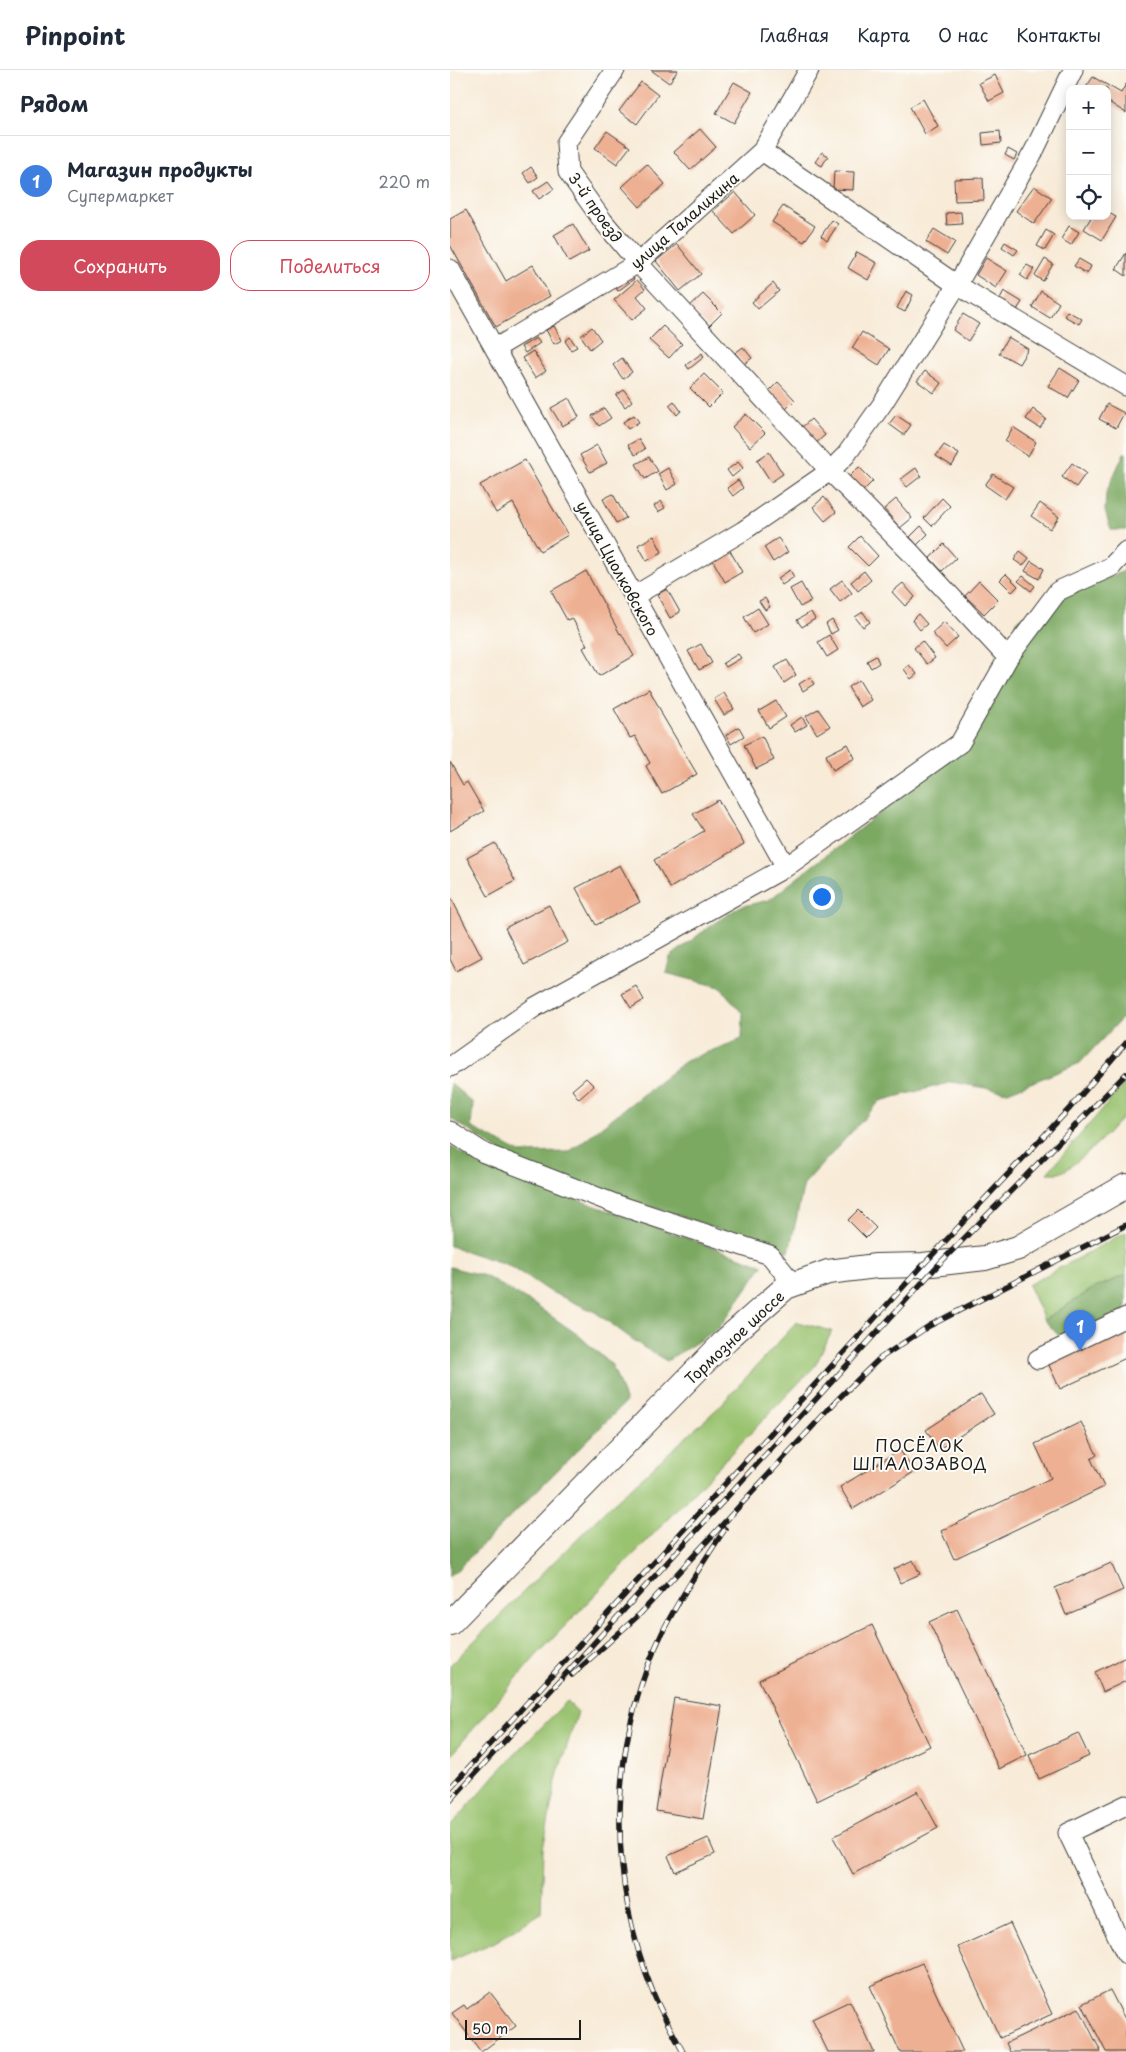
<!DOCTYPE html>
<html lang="ru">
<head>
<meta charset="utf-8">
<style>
  :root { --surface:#fff; --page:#f6f6f7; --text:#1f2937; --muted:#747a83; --line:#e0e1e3; --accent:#d1495b }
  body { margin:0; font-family:"Playpen Sans",sans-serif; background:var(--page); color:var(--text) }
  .controls { position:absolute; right:15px; top:15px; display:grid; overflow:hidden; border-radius:10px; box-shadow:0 2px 12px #0003 }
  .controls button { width:45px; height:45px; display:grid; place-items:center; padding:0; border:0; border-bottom:1px solid var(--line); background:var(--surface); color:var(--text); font:25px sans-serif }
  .scale { position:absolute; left:15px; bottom:12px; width:116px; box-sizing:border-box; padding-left:5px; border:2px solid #1c1c1c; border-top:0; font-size:14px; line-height:18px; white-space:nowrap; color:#1c1c1c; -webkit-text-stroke:4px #fdfcf7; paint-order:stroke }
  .you { position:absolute; left:371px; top:826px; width:18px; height:18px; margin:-12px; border:4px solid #fff; border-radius:50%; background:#1a73e8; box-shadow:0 0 0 8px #1a73e833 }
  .badge { display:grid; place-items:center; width:32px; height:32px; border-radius:50%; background:var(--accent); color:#fff; font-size:16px; font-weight:700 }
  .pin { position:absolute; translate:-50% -41px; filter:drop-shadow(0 1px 2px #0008) }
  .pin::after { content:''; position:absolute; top:26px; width:18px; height:15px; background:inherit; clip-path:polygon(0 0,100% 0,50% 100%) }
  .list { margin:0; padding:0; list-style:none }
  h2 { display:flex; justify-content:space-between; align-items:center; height:65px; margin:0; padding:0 20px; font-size:21px }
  h2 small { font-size:16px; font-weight:400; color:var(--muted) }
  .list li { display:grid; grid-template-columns:32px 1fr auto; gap:15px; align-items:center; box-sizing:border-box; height:90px; padding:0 20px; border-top:1px solid var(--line) }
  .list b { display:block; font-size:19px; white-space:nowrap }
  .list p { margin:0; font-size:16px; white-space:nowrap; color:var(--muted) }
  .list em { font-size:16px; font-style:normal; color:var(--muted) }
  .actions { display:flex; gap:10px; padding:15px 20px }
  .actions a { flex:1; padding:11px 0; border:1px solid var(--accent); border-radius:20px; text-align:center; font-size:18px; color:var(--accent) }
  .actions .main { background:var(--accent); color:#fff }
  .icon { flex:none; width:28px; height:28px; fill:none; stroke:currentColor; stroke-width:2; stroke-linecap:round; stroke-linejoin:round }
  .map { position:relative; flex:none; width:676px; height:1982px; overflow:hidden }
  header { display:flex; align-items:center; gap:30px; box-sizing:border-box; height:70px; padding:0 25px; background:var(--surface); border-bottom:1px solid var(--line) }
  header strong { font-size:24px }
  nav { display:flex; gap:28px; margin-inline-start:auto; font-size:18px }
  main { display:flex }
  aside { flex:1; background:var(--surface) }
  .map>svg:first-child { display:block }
</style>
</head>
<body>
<header>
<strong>Pinpoint</strong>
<nav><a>Главная</a><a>Карта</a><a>О нас</a><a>Контакты</a></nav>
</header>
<main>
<aside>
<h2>Рядом<small></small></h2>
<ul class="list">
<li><span class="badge" style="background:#3f7fe0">1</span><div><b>Магазин продукты</b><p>Супермаркет</p></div><em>220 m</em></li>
</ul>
<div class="actions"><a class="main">Сохранить</a><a>Поделиться</a></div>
</aside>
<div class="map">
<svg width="676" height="1982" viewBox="0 0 676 1982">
  <rect width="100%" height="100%" fill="#fdfcf7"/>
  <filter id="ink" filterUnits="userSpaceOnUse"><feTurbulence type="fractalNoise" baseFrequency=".02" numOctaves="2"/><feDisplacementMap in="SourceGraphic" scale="10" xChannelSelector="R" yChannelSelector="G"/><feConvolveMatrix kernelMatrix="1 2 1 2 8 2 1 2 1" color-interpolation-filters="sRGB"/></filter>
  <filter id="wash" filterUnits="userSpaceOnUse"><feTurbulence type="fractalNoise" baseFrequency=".0096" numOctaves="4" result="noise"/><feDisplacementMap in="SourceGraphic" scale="20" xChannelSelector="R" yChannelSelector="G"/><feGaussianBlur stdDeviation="1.12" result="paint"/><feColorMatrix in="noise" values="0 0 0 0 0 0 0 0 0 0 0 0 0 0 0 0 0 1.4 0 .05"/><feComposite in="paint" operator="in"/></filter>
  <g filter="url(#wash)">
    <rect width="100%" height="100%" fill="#f8ebd8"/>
    <path fill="#9ac36f" stroke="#5b7046" d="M676 1012V1044C666 1056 622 1100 609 1103 605 1103 601 1103 597 1103Z
      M676 1162V1205L644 1218 594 1250 578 1215Z
      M347 1252 382 1261 365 1296 85 1587 0 1686V1595L155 1441 269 1337Z
      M117 1631 128 1642 107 1706 93 1779 91 1843 45 1872 0 1891V1757L48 1702Z"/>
    <path fill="#7ba962" stroke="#4c623f" d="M674 383H676V460H661L655 441 656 423Z
      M674 501 676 502V944L630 993 558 1022 502 1012 430 1031 354 1114 339 1182 68 1093 0 1048V1013L23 1033 21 1057 70 1083 119 1082 237 990 292 969 293 944 270 917 216 903 220 887 260 856 289 837 319 830 515 676 556 606 566 551 617 525Z
      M0 1076 29 1095 313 1195 269 1258 217 1291 193 1277 145 1242 97 1220 58 1195 0 1176Z
      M0 1197 35 1206 85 1235 127 1264 162 1295 176 1332 0 1507Z
      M676 1205V1240L612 1269 594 1250 644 1218Z"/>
    <g id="blocks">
      <path fill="#eeb093" d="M201 0H228L219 13Z
        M545 5 554 23 539 31 529 13Z
        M643 7 671 23 676 14V43L657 31V19H635Z
        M191 12 208 25 187 54 169 41Z
        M284 12 302 22 284 53 266 43Z
        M473 29 488 56 475 64 460 37Z
        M250 59 266 77 240 100 224 82Z
        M157 61 180 77 167 94 145 78Z
        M550 61 551 73 533 75 532 63Z
        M558 79 567 84 564 90 555 85Z
        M372 82 378 86 372 96 365 92Z
        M197 94 215 114 190 137 172 117Z
        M81 97 88 107 80 113 73 103Z
        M384 101 404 102 403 120 383 119Z
        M533 108 534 130 505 131 504 109Z
        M98 111 104 119 89 129 83 121Z
        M584 116 602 128 584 154 566 141Z
        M285 122 305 145 284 164 263 141Z
        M333 136 365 156 354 172 322 152Z
        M16 140 56 211 83 195 100 226 46 257 0 175V149Z
        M511 142 512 154 497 155 496 143Z
        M657 142 666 147 652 170 634 159 642 146H657Z
        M382 150 388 154 377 171 371 166Z
        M123 154 139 181 119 192 104 165Z
        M619 156 629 162 621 175 611 169Z
        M484 159 505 172 497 185 476 172Z
        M596 160 604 165 595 180 587 176Z
        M555 172 568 180 564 185 552 177Z
        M227 174 251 204 230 221 206 191Z
        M407 182 427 193 418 210 398 198Z
        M676 183V206L666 199Z
        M536 188 557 201 546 218 526 205Z
        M595 189 603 194 593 211 585 206Z
        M629 189 641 196 637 204 624 196Z
        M577 195 584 199 577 210 570 205Z
        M179 202 184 209 168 221 163 214Z
        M187 210 195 219 187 226 197 238 182 250 164 230Z
        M323 213 329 221 308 239 302 232Z
        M456 221 463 225 455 242 447 238Z
        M554 221 572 232 565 243 548 232Z
        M591 221 609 233 600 248 582 237Z
        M253 224 272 243 258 257 239 237Z
        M617 241 632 249 629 254 614 246Z
        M513 244 529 254 518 271 503 260Z
        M104 256 112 270 104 274 96 260Z
        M213 256 232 274 219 288 199 270Z
        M142 257 151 270 140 279 131 266Z
        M412 262 439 279 429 295 402 278Z
        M120 267 127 277 121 280 115 271Z
        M558 267 578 279 569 294 549 283Z
        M86 268 90 273 75 283 71 277Z
        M293 277 302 288 294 294 285 283Z
        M83 281 96 301 85 308 72 288Z
        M252 283 254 287 239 299 236 295Z
        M172 288 182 302 173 309 163 295Z
        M610 298 629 310 618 328 598 316Z
        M475 301 491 313 484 323 467 311Z
        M254 304 273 323 259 337 240 318Z
        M328 312 345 330 336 339 319 321Z
        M174 320 182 331 175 337 166 325Z
        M119 328 129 347 112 356 101 338Z
        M224 331 231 341 227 345 219 335Z
        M657 334 674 343 666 358 649 349Z
        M154 338 161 348 149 356 142 346Z
        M583 339 596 349 590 358 576 349Z
        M296 344 315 363 300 377 282 357Z
        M184 345 189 352 178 359 173 352Z
        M446 345 461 355 454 365 439 354Z
        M361 349 375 365 365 374 351 358Z
        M563 357 586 372 578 386 555 371Z
        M189 369 195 379 185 385 178 375Z
        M147 375 157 393 140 402 130 385Z
        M494 375 509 384 502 396 486 386Z
        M319 382 333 404 321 412 307 390Z
        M199 387 208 401 195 409 186 394Z
        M75 390 118 465 90 481 63 433 46 443 30 415Z
        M288 392 293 398 282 407 277 400Z
        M622 393 636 403 626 417 612 407Z
        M409 397 423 411 413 421 399 407Z
        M218 398 227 414 217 420 208 404Z
        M466 398 471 406 457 417 451 409Z
        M543 404 563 417 555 429 535 415Z
        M288 410 293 418 283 426 277 418Z
        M163 424 176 448 166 453 153 429Z
        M374 427 386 442 375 451 363 437Z
        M492 428 500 436 482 456 474 448Z
        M446 429 462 448 450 458 434 439Z
        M211 431 215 438 208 442 204 436Z
        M590 433 609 447 600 459 581 446Z
        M471 456 478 464 467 475 460 467Z
        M204 466 212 482 197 491 188 475Z
        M410 466 428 486 418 496 399 477Z
        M328 468 338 482 323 492 314 477Z
        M494 474 506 488 492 501 480 488Z
        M279 479 292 502 275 512 262 489Z
        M570 481 579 488 573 496 564 490Z
        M581 491 594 499 589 509 575 501Z
        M340 500 344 507 332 515 328 508Z
        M136 501 170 564 171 563 184 586 149 606 133 578 137 575 122 548 117 550 101 521Z
        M414 501 421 510 408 521 401 512Z
        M556 504 568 516 562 522 550 510Z
        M573 506 585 516 581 521 568 511Z
        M392 510 402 523 390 532 380 519Z
        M529 511 548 530 534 544 515 526Z
        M351 513 361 531 350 537 340 519Z
        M453 513 465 527 455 536 442 522Z
        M217 519 230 542 220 548 207 525Z
        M315 528 320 537 315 540 309 531Z
        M308 538 318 554 303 563 294 547Z
        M361 542 365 549 352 557 347 550Z
        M413 542 420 552 413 557 405 547Z
        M468 544 477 554 470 560 462 550Z
        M382 550 388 560 381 564 376 554Z
        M494 552 508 567 496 578 482 563Z
        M379 565 388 580 377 587 368 572Z
        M472 571 485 588 477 594 464 578Z
        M251 574 262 593 249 600 238 581Z
        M288 584 291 588 276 597 273 593Z
        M426 586 429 593 421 598 417 591Z
        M337 590 346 605 334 613 325 597Z
        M459 595 467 604 461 609 454 599Z
        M360 607 364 614 353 621 349 614Z
        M409 610 421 630 410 637 398 617Z
        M199 619 212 643H211L247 704 212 724 196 696 200 693 185 666 180 668 164 639Z
        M274 623 284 639 274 645 264 629Z
        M326 631 336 647 319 658 309 641Z
        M368 639 380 656 367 664 356 646Z
        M352 647 357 655 345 662 340 655Z
        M289 657 294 666 281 674 276 665Z
        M312 666 324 690 306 699 294 675Z
        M398 674 405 688 383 700 376 685Z
        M0 692 13 715 17 712 34 741 0 761Z
        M268 730 294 774 220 818 204 790 254 761 243 744Z
        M45 773 65 811 38 826 17 788Z
        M170 795 190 832 146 855 126 818Z
        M0 826 32 887 6 901 0 889Z
        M99 835 118 872 74 895 55 858Z
        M186 916 194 930 181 938 172 924Z
        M136 1008 144 1016 129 1029 122 1020Z
        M408 1140 426 1158 416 1168 398 1150Z
        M676 1254V1288L610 1319 597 1291Z
        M531 1324 544 1344 489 1379 476 1360Z
        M631 1352 647 1385 641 1389 654 1417 504 1489 491 1461 601 1408 585 1374Z
        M450 1380 464 1402 403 1439 390 1417Z
        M463 1490 470 1504 450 1513 444 1499Z
        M661 1493 673 1520 616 1545 605 1518Z
        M507 1539 577 1685 549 1699 479 1552Z
        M422 1555 480 1676 367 1731 309 1610Z
        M676 1587V1611L653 1622 645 1602Z
        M224 1628 272 1636 253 1749 206 1741Z
        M628 1663 639 1686 589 1709 579 1685Z
        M468 1721 488 1758 403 1804 383 1767Z
        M258 1768 265 1784 225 1802 218 1786Z
        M560 1853 602 1944 550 1968 508 1877Z
        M472 1893 513 1982H450L420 1916Z
        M660 1920 676 1951V1982H656L632 1934Z
        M40 1922 66 1956 31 1982 2 1943 14 1935 17 1939Z
        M400 1931 424 1982H378L362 1949Z
        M629 1938 651 1982H560L556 1973Z"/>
    </g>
  </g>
  <g filter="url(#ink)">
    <use href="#blocks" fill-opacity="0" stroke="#3d3b38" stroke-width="1"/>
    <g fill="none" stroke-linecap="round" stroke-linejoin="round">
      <defs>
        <path id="minor" d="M165 0 116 73 118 102 153 151 188 193 380 401 460 482 558 588
          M312 81 507 215 676 316
          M0 199 336 797
          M46 278 188 193 312 81 359 0
          M184 526 293 461 380 401 396 385 433 333 507 215 584 81 623 0
          M0 997 85 937 336 797 510 673 558 588 608 521 661 497 676 481
          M0 1061 34 1083 168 1135 320 1185 343 1214
          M588 1289 676 1247
          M676 1735 618 1763 676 1884"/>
        <path id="tertiary" d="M0 1553 278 1268 336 1217 378 1202 426 1196 473 1195 535 1188 568 1178 676 1116"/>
      </defs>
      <use href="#minor" stroke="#3d3b38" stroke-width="21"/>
      <use href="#tertiary" stroke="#3d3b38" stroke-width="26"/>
      <use href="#minor" stroke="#fff" stroke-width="19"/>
      <use href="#tertiary" stroke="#fff" stroke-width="24"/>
      <defs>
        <path id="rail" d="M122 1605 190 1544 388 1329 429 1289 479 1256 676 1155
          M0 1718 473 1195 620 1038 676 973
          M0 1731 490 1193 676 1004
          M233 1982C223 1963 212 1944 204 1925 156 1807 158 1673 214 1559 232 1524 254 1491 275 1459"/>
      </defs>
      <use href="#rail" stroke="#1c1c1c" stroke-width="5.5"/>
      <use href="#rail" stroke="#fdfcf7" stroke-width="4" stroke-dasharray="11" stroke-linecap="butt"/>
    </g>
  </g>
  <g text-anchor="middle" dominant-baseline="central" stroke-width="4" stroke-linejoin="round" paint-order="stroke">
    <g font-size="15" fill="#1c1c1c" stroke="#fdfcf7">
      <text transform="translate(146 137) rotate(55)">3-й проезд</text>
      <text transform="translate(234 150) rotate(-41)">улица Талалихина</text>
      <text transform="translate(168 498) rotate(61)">улица Циолковского</text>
      <text transform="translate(284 1267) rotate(-43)">Тормозное шоссе</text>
    </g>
    <g font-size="16" letter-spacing="1" fill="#1c1c1c" stroke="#fdfcf7">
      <text x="470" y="1375">ПОСЁЛОК<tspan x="470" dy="18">ШПАЛОЗАВОД</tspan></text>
    </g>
  </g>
</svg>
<div class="controls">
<button>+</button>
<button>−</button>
<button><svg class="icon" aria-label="locate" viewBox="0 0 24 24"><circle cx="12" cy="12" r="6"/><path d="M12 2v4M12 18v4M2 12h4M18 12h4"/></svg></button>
</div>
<div class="scale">50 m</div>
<div class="you"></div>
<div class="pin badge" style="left:630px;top:1281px;background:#3f7fe0">1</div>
</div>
</main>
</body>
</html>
